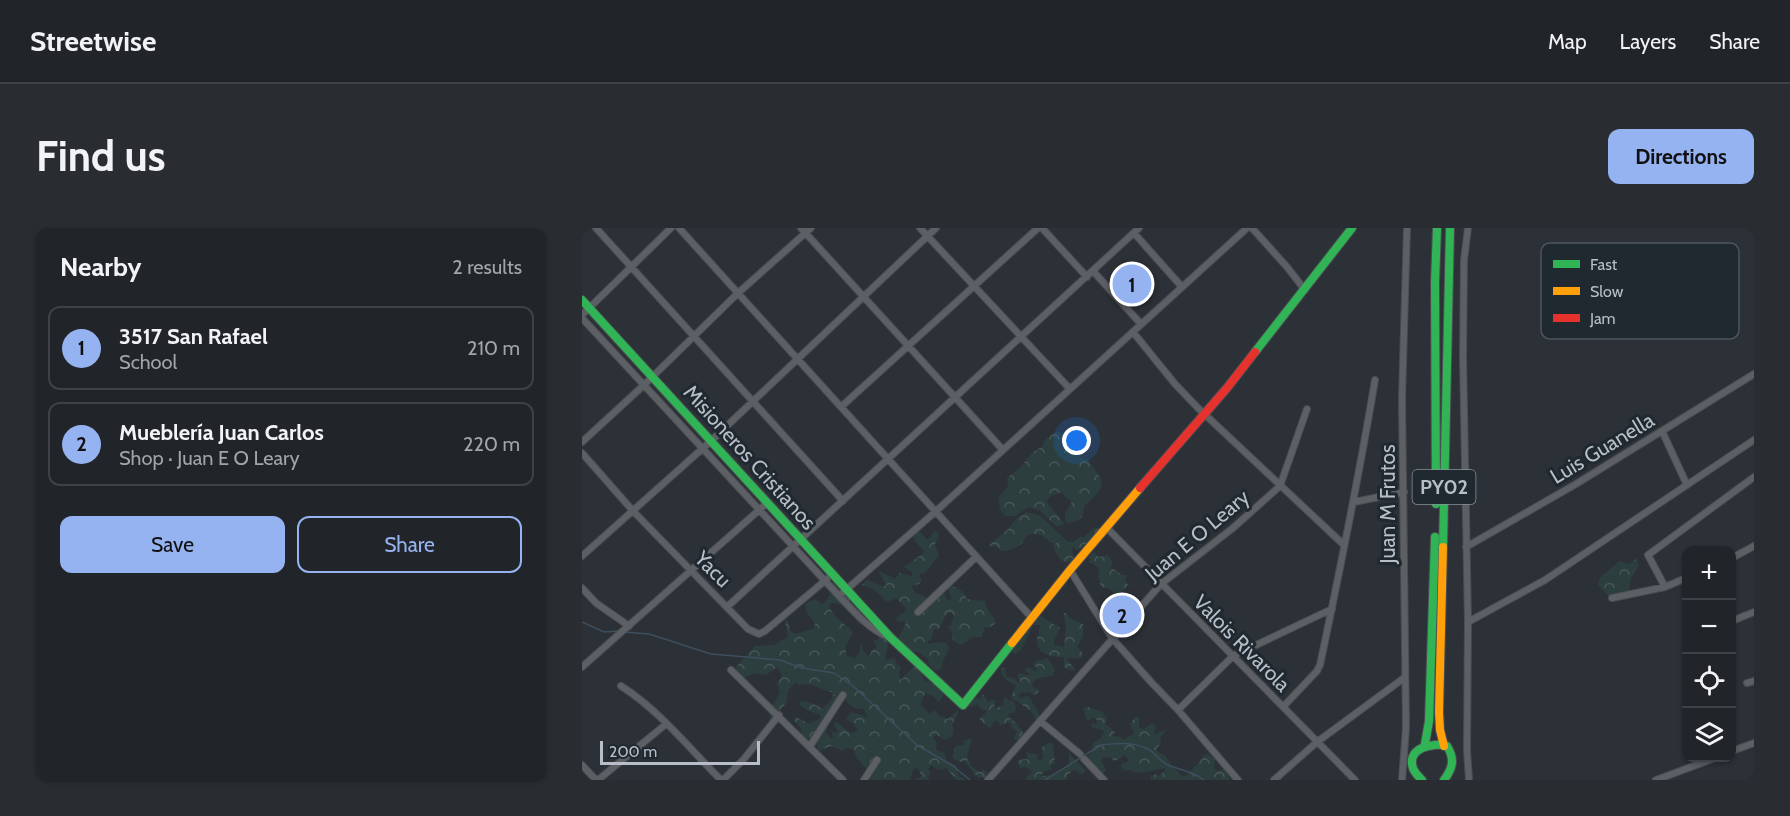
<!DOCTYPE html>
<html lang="en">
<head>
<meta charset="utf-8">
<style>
  :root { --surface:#212529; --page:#292d31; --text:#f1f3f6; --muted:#a2a5a8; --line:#3e4246; --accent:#95b2f1 }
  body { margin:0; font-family:Cabin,sans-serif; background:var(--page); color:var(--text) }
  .controls { position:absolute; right:18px; bottom:18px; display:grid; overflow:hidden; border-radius:12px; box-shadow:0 2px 4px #0004 }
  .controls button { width:54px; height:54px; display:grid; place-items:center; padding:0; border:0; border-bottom:2px solid var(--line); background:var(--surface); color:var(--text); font:30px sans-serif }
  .scale { position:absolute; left:18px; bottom:15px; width:160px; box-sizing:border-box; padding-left:6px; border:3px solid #b7bec7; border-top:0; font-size:16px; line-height:21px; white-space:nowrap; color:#b7bec7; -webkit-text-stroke:4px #202830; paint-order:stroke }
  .you { position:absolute; left:495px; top:213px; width:21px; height:21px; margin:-15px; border:4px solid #fff; border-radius:50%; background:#1a73e8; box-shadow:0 0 0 9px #1a73e833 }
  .badge { display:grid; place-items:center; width:39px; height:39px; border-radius:50%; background:var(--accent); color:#111; font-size:20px; font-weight:700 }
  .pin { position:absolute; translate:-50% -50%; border:3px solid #fff; box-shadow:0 2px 6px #0006 }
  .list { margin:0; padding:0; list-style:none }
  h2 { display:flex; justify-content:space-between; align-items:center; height:78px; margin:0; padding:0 24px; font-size:26px }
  h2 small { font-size:20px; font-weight:400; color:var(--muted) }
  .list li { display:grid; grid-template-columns:39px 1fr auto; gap:18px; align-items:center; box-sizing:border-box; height:84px; margin:0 12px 12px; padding:0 12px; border:2px solid var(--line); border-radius:12px }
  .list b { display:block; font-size:22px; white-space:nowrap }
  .list p { margin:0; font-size:20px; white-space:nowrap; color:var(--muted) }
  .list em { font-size:20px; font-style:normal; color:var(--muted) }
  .actions { display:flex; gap:12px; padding:18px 24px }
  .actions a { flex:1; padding:14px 0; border:2px solid var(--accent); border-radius:12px; text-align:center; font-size:21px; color:var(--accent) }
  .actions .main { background:var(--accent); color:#111 }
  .icon { flex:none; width:33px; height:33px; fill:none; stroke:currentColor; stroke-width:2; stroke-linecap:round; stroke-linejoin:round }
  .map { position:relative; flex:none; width:1172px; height:552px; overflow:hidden; border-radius:12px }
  header { display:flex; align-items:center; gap:36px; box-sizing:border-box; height:84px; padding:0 30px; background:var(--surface); border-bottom:2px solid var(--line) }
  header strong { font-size:28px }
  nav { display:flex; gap:33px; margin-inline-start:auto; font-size:21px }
  .intro { display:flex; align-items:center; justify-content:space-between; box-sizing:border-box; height:144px; padding:0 36px }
  h1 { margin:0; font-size:42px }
  .button { padding:15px 27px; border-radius:12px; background:var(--accent); color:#111; font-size:21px; font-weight:700 }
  main { display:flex; gap:36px; padding:0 36px }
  aside { flex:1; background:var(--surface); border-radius:12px; box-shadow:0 2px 4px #0004 }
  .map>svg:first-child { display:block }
</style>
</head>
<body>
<header>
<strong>Streetwise</strong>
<nav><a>Map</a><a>Layers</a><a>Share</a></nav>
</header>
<div class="intro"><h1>Find us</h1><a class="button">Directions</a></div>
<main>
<aside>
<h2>Nearby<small>2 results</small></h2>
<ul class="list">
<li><span class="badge">1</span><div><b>3517 San Rafael</b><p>School</p></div><em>210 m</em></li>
<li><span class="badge">2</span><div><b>Mueblería Juan Carlos</b><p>Shop · Juan E O Leary</p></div><em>220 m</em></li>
</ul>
<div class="actions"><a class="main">Save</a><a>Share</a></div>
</aside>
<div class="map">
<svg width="1172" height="552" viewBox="0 0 1172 552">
  <defs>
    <pattern id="forest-crowns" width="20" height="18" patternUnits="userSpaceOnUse" patternTransform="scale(1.5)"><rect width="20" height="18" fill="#2c3e3d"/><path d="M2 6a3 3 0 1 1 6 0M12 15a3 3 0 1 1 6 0" fill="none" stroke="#485858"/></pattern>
  </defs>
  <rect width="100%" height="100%" fill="#2c3137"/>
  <path fill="url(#forest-crowns)" d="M473 204H480L484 209 490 207 497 213 498 229 507 232C510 242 521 247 520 258L515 266 502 278C502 289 498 294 486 295L483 292V285L490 274 479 264 469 268 465 272 466 276 481 294 482 296 475 299 458 283 447 279 433 288H423L418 281 416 270 426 258 425 250 439 239 450 225 461 218 462 213Z
    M445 284 459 288 486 314H491L498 309H502L512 300H519L502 319 495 322 490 319 492 330 487 335C476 334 475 326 471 318L475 314 469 315C461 306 446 300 441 315 436 319 426 323 418 323L416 319 407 318C413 311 420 307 426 301 432 294 435 288 445 284Z
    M337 303 346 312 352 303 355 304 357 307 353 316 357 327 343 345 337 346 340 353 337 356 329 358 333 365 342 368 348 374 359 366H363L364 370 367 373 370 370 366 362 368 358C376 359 382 364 385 371L398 373 402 371C404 381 410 386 414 395L410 398 402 400 400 409H391L379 417C374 413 369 413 370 405L365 398 369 397 372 388 370 385H365L357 401H352L350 410 345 414 346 416 355 414 364 415 367 419C366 428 359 431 360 440L355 443 348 438 345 430 336 424 329 423 315 412 323 397V393L315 394 314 390 324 383 323 379 314 370 306 374 302 372V370L289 360 280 357 285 352C292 353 297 359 304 358L297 343 313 351 318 345 330 348V344L322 339 343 324 334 314 331 308Z
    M512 324 517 329 526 327 531 335 529 339 540 347H545L543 352 546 357 541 363 532 366 527 360 519 359 516 347 517 340 510 335H507V328Z
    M1054 331 1057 338 1049 350 1047 365 1041 372 1028 370 1016 357 1018 349 1038 333 1047 336Z
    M253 354 287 390 283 395 277 396C269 386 263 374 249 375L247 379 252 387 271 404 263 419 265 428 274 430 278 423 279 414 281 423 287 429 290 422 295 419 291 411 295 413 300 406 304 407 306 415 303 432 313 430 314 436 319 439 317 445 319 452 333 437 340 444 342 452 358 460 362 467 357 474 351 468 343 466 338 476 347 486 353 482 357 487 366 491 376 482 377 484 370 497 372 503 370 508 362 512 355 507 351 509 355 516 354 522 362 525 365 533 374 537 376 547 384 552H375L364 540 356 542 349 537 346 541 349 544 346 550 348 552H333L340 548 336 541 332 540 328 552H290L286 549V543L275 530 271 521 265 520 260 523 250 518 236 523C233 510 240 503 247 494L244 504 249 511 251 509 249 503 252 505 257 503 252 498V495L255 494 268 505 276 503 272 496 264 491 269 484 285 489 282 481C264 480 269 474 257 467L231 507 224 514 221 510 219 501 212 492 214 489 227 496 239 490 238 487 225 482 218 477 217 474 223 473 241 480 248 474 252 465 226 456 217 457 214 454 206 462 205 474 191 490H188V481L198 464 195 455 200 448 196 439 184 447 172 445 161 450 156 447 154 439 173 418 192 417 206 409 203 392 205 391 208 402 213 406 231 401 233 395 224 384 223 376 233 371 240 376C248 371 249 363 250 355Z
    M481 385H484L488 390 501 396V409L495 418 501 426 500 429 497 431 487 429 485 431 494 443 484 441 482 438V429C470 430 453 426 455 411 456 405 458 403 458 397H451L439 422 433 426 428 422 453 390 459 388 478 400 472 413V417L482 419 484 399Z
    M466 430 473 442 471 447C462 451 453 447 450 458L457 462 455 466 451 467 447 464 438 465 437 467 438 470 446 468C450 473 457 484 458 491L454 492 450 484 429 469 434 458C427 453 417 449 419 439L423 440 425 449 433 450 435 454 439 455 435 447 439 445 446 448 448 445 444 444 443 440 447 439 454 444 455 440 452 438 454 433Z
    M399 466 402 467 406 474 409 472 414 473 412 477 414 480 422 477 421 472 424 469 427 473 431 472 434 481 432 485H427L426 489 433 494 441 504 440 514 432 511 435 503 431 501 427 494 418 498 417 494 413 493 408 500 397 492 405 483 397 480V476L389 479 385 478 386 474 397 469 400 472Z
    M505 479 521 484 525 492 523 496 533 504 531 508 539 509 541 512 552 505 548 496 553 489H557V498L559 501 563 500 570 495 574 498 572 507 586 500 578 510 579 515 574 522 584 529 588 536 601 549 605 548C610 539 618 536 621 528L625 526 633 531 632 540 636 543 643 541 648 552H569V548L573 546 576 548 583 543V540L556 545 548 542 544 543 540 541 539 536 547 533 543 527 532 534 530 530 521 529 519 533 524 541 522 545H517L505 530 510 524 511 515 518 511 522 504 518 501 510 500 509 495 514 496 515 492 512 489 505 493 501 480Z
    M386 511H390C387 526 378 533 398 544L401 542 405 544 404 549 396 550 382 533 378 534 370 530 373 518 382 517V513Z
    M466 515H471L473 536 469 537 470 541 461 544 459 548C466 549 483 543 487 535 487 534 487 526 487 525L504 543 500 546 492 542 485 547V552H443L450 543 443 539 438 540 435 532 446 531 444 524 457 527 455 531 459 532 461 529 459 520Z"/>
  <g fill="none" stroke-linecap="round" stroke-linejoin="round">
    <path stroke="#3d4e5e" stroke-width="1.5" d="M0 394 22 404 37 403
      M42 404 67 406 129 426 198 432 220 440 252 445 271 458 335 517 371 538 388 552
      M463 552 519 517C533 515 553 514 566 521 572 524 577 532 584 536 596 542 609 542 622 552"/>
    <defs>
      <path id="street" d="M14 0 261 273
        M97 0 450 390
        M219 0 421 222
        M338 0 487 160
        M460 0 505 49
        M670 0 705 39 723 62
        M886 0 882 32 881 129 886 394 885 522 887 552
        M552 5 600 59
        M511 43 559 96
        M0 87 89 0
        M0 90 257 368C272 384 286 400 306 409
        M551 104 593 156 616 180 762 317
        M260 178 456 0
        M1080 203 1105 257
        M0 214 62 157 155 66 229 0
        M0 225 51 283 166 401 177 406 183 403 245 351
        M772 274 822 264
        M525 300 773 552
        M884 319 994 256 1172 146
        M0 328 129 213 354 0
        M1150 330 1172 318
        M488 342 530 410 569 454 596 482 656 552
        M1083 359 1066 327 1172 249
        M0 360 14 375 47 398
        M257 368 353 284 665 0
        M1030 370 1083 359 1104 350
        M145 379 557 0
        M336 384 394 329
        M1150 393 1172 384
        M886 394 963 352 1172 212
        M0 439 185 275
        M149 442 261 552
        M1165 455 1172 453
        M39 458C77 482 107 520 139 552
        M701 479 735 443 738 437C758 342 777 248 793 152
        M596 482 651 428 750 381
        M458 493 498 526
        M228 518 261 467
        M1150 523 1172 515
        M502 531 522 552
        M0 537 14 552
        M16 552 84 496
        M141 552 162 531 197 487
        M282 552 295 532
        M406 552 579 356 651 300 698 258 725 181
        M692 552 735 514 822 450
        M820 552 824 500 820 170 825 0
        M1074 552 1133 530"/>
      <path id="fast" d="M0 72 309 410 381 477 430 415
        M673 124 770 0
        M854 276 853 54 855 0
        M861 319 868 0
        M843 516 847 493 853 309
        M840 552C837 549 832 544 831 540 824 520 851 514 865 518 873 531 871 540 862 552"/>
      <path id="slow" d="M861 319 857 484 858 502 862 518
        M430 415 488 342 558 260"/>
      <path id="jam" d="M558 260 645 160 673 124"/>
    </defs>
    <use href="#street" stroke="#4a4d52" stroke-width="8"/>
    <use href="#fast" stroke="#4a4d52" stroke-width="10"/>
    <use href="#slow" stroke="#4a4d52" stroke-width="10"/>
    <use href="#jam" stroke="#4a4d52" stroke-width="10"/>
    <use href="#street" stroke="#5c6065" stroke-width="6"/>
    <use href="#fast" stroke="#30b455" stroke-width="8"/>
    <use href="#slow" stroke="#ff9f0a" stroke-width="8"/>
    <use href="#jam" stroke="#e5322d" stroke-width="8"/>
  </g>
  <g text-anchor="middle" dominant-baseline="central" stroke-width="6" stroke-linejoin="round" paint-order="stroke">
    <rect fill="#202830" stroke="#8a919a" stroke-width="1.5" x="830.5" y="242" width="63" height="34" rx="4.5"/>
    <g font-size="20" font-weight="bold" fill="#b7bec7">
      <text x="862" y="259">PY02</text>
    </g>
    <g font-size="21" fill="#b7bec7" stroke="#202830">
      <text transform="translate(1020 220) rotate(-31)">Luis Guanella</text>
      <text transform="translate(168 229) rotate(48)">Misioneros Cristianos</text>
      <text transform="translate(805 276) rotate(-90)">Juan M Frutos</text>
      <text transform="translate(615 307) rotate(-40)">Juan E O Leary</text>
      <text transform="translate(131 341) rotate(45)">Yacu</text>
      <text transform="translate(660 415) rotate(45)">Valois Rivarola</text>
    </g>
  </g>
  <rect x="959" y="15" width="198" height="96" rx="9" fill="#202830" stroke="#4d555d" stroke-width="1.5"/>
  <rect x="971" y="32" width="27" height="8" fill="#30b455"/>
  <rect x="971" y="59" width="27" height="8" fill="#ff9f0a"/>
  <rect x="971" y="86" width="27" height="8" fill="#e5322d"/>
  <g font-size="16" fill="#b7bec7">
    <text x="1008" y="42">Fast</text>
    <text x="1008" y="69">Slow</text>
    <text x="1008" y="96">Jam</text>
  </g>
</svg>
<div class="controls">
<button>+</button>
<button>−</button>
<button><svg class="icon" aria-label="locate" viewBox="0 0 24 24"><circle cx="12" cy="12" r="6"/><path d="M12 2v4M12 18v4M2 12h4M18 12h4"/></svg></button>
<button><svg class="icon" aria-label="layers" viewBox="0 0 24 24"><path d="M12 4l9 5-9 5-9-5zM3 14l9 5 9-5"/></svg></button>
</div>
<div class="scale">200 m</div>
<div class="you"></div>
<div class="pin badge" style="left:550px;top:56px">1</div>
<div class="pin badge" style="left:540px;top:387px">2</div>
</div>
</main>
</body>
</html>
